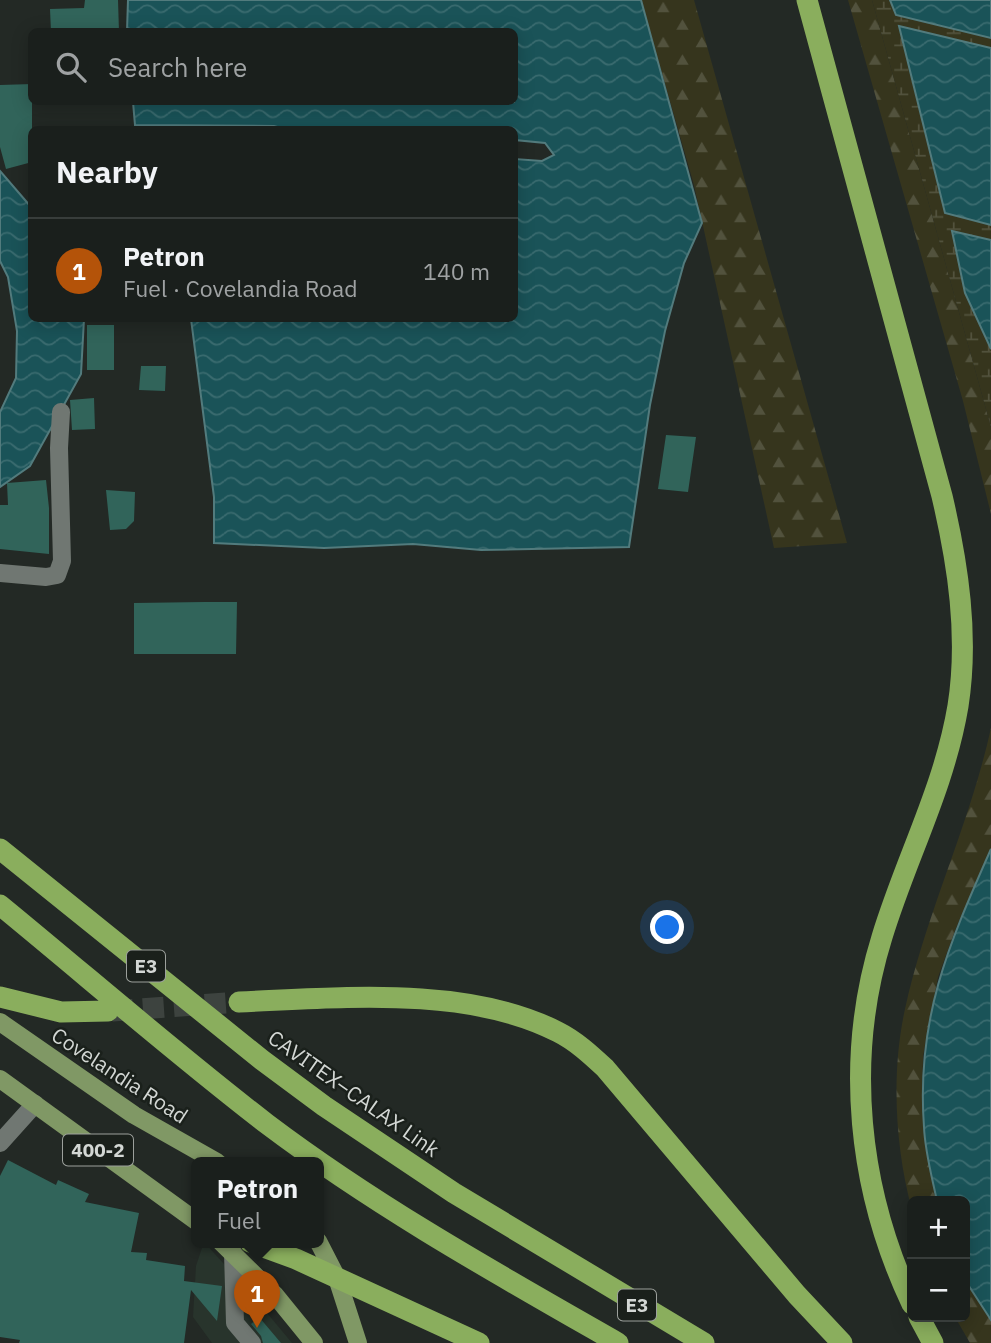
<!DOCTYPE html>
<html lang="en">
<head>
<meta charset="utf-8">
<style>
  :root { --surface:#1a1f1c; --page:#232725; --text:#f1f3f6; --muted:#9fa2a3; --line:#383d3b; --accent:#b45309 }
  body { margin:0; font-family:"IBM Plex Sans",sans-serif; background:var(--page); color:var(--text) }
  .controls { position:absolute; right:21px; bottom:21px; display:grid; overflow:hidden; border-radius:10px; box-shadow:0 4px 18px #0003 }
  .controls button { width:63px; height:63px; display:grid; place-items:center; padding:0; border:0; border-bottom:2px solid var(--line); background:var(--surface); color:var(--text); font:35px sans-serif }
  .you { position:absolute; left:668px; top:928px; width:24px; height:24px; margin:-18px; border:5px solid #fff; border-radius:50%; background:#1a73e8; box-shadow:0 0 0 10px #1a73e833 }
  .badge { display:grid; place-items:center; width:46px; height:46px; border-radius:50%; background:var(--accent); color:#fff; font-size:23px; font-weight:700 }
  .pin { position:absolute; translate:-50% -58px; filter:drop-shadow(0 2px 4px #0008) }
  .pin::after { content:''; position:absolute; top:37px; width:24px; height:21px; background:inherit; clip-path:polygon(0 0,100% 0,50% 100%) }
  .popup { position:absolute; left:191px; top:1157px; width:133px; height:91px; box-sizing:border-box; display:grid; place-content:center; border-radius:10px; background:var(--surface); filter:drop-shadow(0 2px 5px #0005); font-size:23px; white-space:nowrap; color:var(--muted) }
  .popup b { font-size:26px; color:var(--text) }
  .popup::after { content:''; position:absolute; left:50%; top:100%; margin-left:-14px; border:14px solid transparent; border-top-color:var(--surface) }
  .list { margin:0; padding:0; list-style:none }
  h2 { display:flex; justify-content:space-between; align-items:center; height:91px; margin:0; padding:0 28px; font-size:30px }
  h2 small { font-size:23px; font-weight:400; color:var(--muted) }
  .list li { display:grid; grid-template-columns:46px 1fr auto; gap:21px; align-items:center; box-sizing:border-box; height:105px; padding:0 28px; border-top:2px solid var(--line) }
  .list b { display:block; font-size:26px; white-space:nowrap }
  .list p { margin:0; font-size:23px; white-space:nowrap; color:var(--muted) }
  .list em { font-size:23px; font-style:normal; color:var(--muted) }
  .icon { flex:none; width:38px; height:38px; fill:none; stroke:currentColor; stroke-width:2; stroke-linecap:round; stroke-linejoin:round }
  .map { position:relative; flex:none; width:991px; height:1343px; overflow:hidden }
  .search { position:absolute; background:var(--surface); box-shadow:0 4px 18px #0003; left:28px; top:28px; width:490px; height:77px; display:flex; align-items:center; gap:18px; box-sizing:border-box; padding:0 24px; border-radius:10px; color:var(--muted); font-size:26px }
  .panel { position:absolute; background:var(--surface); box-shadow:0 4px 18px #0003; left:28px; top:126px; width:490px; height:196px; border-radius:10px }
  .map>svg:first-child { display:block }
</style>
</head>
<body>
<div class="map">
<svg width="991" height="1343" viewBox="0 0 991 1343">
  <defs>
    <pattern id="forest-firs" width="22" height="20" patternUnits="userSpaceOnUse" patternTransform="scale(1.75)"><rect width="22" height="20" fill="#36351d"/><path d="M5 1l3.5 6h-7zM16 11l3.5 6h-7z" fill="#52523d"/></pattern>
    <pattern id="wetland-marsh" width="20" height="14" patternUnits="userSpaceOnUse" patternTransform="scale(1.75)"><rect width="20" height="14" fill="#36351d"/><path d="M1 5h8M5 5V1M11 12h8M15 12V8" fill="none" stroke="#52523d"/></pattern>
    <pattern id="water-waves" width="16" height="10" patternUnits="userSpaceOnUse" patternTransform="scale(1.75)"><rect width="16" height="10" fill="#1a5358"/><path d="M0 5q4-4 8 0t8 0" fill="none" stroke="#3a6b6f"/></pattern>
  </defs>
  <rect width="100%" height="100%" fill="#232925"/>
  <path fill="#28342c" d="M204 1242 253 1296 292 1343H212L193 1317 196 1266Z"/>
  <path fill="url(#forest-firs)" d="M641 0H694L847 543 774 548 694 185Z
    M848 0H872L991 427V514L963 401Z
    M991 728V849L956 928 938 977 923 1056 922 1095 930 1168 937 1201H912V1210C895 1147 891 1073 905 1009 926 913 970 824 991 728Z
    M965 1280 991 1320V1343H970L955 1317H965Z"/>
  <path fill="url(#wetland-marsh)" d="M872 0H890L896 15 991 38V48L899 26 945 213 991 225V240L953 232 980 327 991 349V427Z"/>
  <path fill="url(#water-waves)" stroke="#527b7d" stroke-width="2" d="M128 0H641L702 223 684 263 665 331 650 405 629 547 481 550 413 544 324 548 214 543V497L191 319 514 318 515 159 542 161 554 155 545 143 515 140 514 130H288L274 126 135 125 133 102H514V32L127 31Z
    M890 0H991V38L896 15Z
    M899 26 991 48V225L945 213Z
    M0 171 31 207 32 318 84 319 81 374 30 466 0 487V412L16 378 17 331 8 277 0 261Z
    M952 231 991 240V349L965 293Z
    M991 849V1320L965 1280V1201H937C932 1177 925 1152 924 1127 916 1019 948 946 991 849Z"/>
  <path fill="#31645a" d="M85 0H118L119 32H51L50 9 84 8Z
    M32 84V162L6 169 0 147V85Z
    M87 325H114V370H87Z
    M141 366H166L165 391 139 390Z
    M94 398 95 429 72 430 70 400Z
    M666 435 696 437 688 492 658 489Z
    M46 480 49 508V554L0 549V505H8L7 483Z
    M106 490 135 492 134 521 126 529 110 530Z
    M204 602H237L236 654H134V603Z
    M8 1160 56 1185 58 1180 89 1194 85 1202 139 1213 131 1252 147 1253 146 1260 185 1266 184 1281 222 1286 217 1321 191 1290 184 1343H19L20 1340 0 1337V1176Z
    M259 1317 281 1343H263L261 1336 251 1324Z"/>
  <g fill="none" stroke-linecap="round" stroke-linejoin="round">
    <path stroke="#3d433f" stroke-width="21" stroke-dasharray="21 10" stroke-linecap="butt" d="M112 1011 239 1002"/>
    <path stroke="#707772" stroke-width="18" d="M0 573 46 577 57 575 62 561 59 448 61 412
      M0 1143 35 1104
      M233 1252 235 1323 252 1343"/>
    <path stroke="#809865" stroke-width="18" d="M0 1022 134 1115 217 1162
      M0 1079 196 1221
      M318 1241 337 1278 358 1343
      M221 1242 275 1295 314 1343"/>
    <path stroke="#8aae5d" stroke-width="21" d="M807 0 942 496C958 564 969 636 958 706 944 789 906 858 882 937 844 1059 858 1190 912 1304
      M0 849 262 1060 324 1106 454 1193 704 1343
      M0 905C89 978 176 1054 267 1124 377 1207 499 1275 618 1343
      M0 997 61 1012 108 1011
      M239 1002C339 998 467 985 558 1032 576 1041 591 1055 605 1068L797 1295 842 1343
      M250 1242 296 1259 479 1343
      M919 1317 933 1343"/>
  </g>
  <g text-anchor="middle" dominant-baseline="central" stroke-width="5" stroke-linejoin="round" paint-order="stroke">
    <g fill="#1a201b" stroke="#9ca09c" stroke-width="2">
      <rect x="127" y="950.5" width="38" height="31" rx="5"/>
      <rect x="63" y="1134.5" width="70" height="31" rx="5"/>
      <rect x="618" y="1289.5" width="38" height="31" rx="5"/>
    </g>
    <g font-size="19" font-weight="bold" fill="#d3d7d4">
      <text x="146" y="966">E3</text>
      <text x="98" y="1150">400-2</text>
      <text x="637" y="1305">E3</text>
    </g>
    <g font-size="21" fill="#d3d7d4" stroke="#1a201b">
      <text transform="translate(120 1075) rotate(33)">Covelandia Road</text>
      <text transform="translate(354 1093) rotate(35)">CAVITEX–CALAX Link</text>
    </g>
  </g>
</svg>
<div class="controls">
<button>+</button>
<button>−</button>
</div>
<div class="you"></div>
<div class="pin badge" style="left:257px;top:1328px">1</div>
<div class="popup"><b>Petron</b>Fuel</div>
<div class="search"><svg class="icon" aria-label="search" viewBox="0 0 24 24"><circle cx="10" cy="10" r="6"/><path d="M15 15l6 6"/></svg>Search here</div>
<section class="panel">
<h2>Nearby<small></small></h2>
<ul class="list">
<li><span class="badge">1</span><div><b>Petron</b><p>Fuel · Covelandia Road</p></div><em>140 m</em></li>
</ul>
</section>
</div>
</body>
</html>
